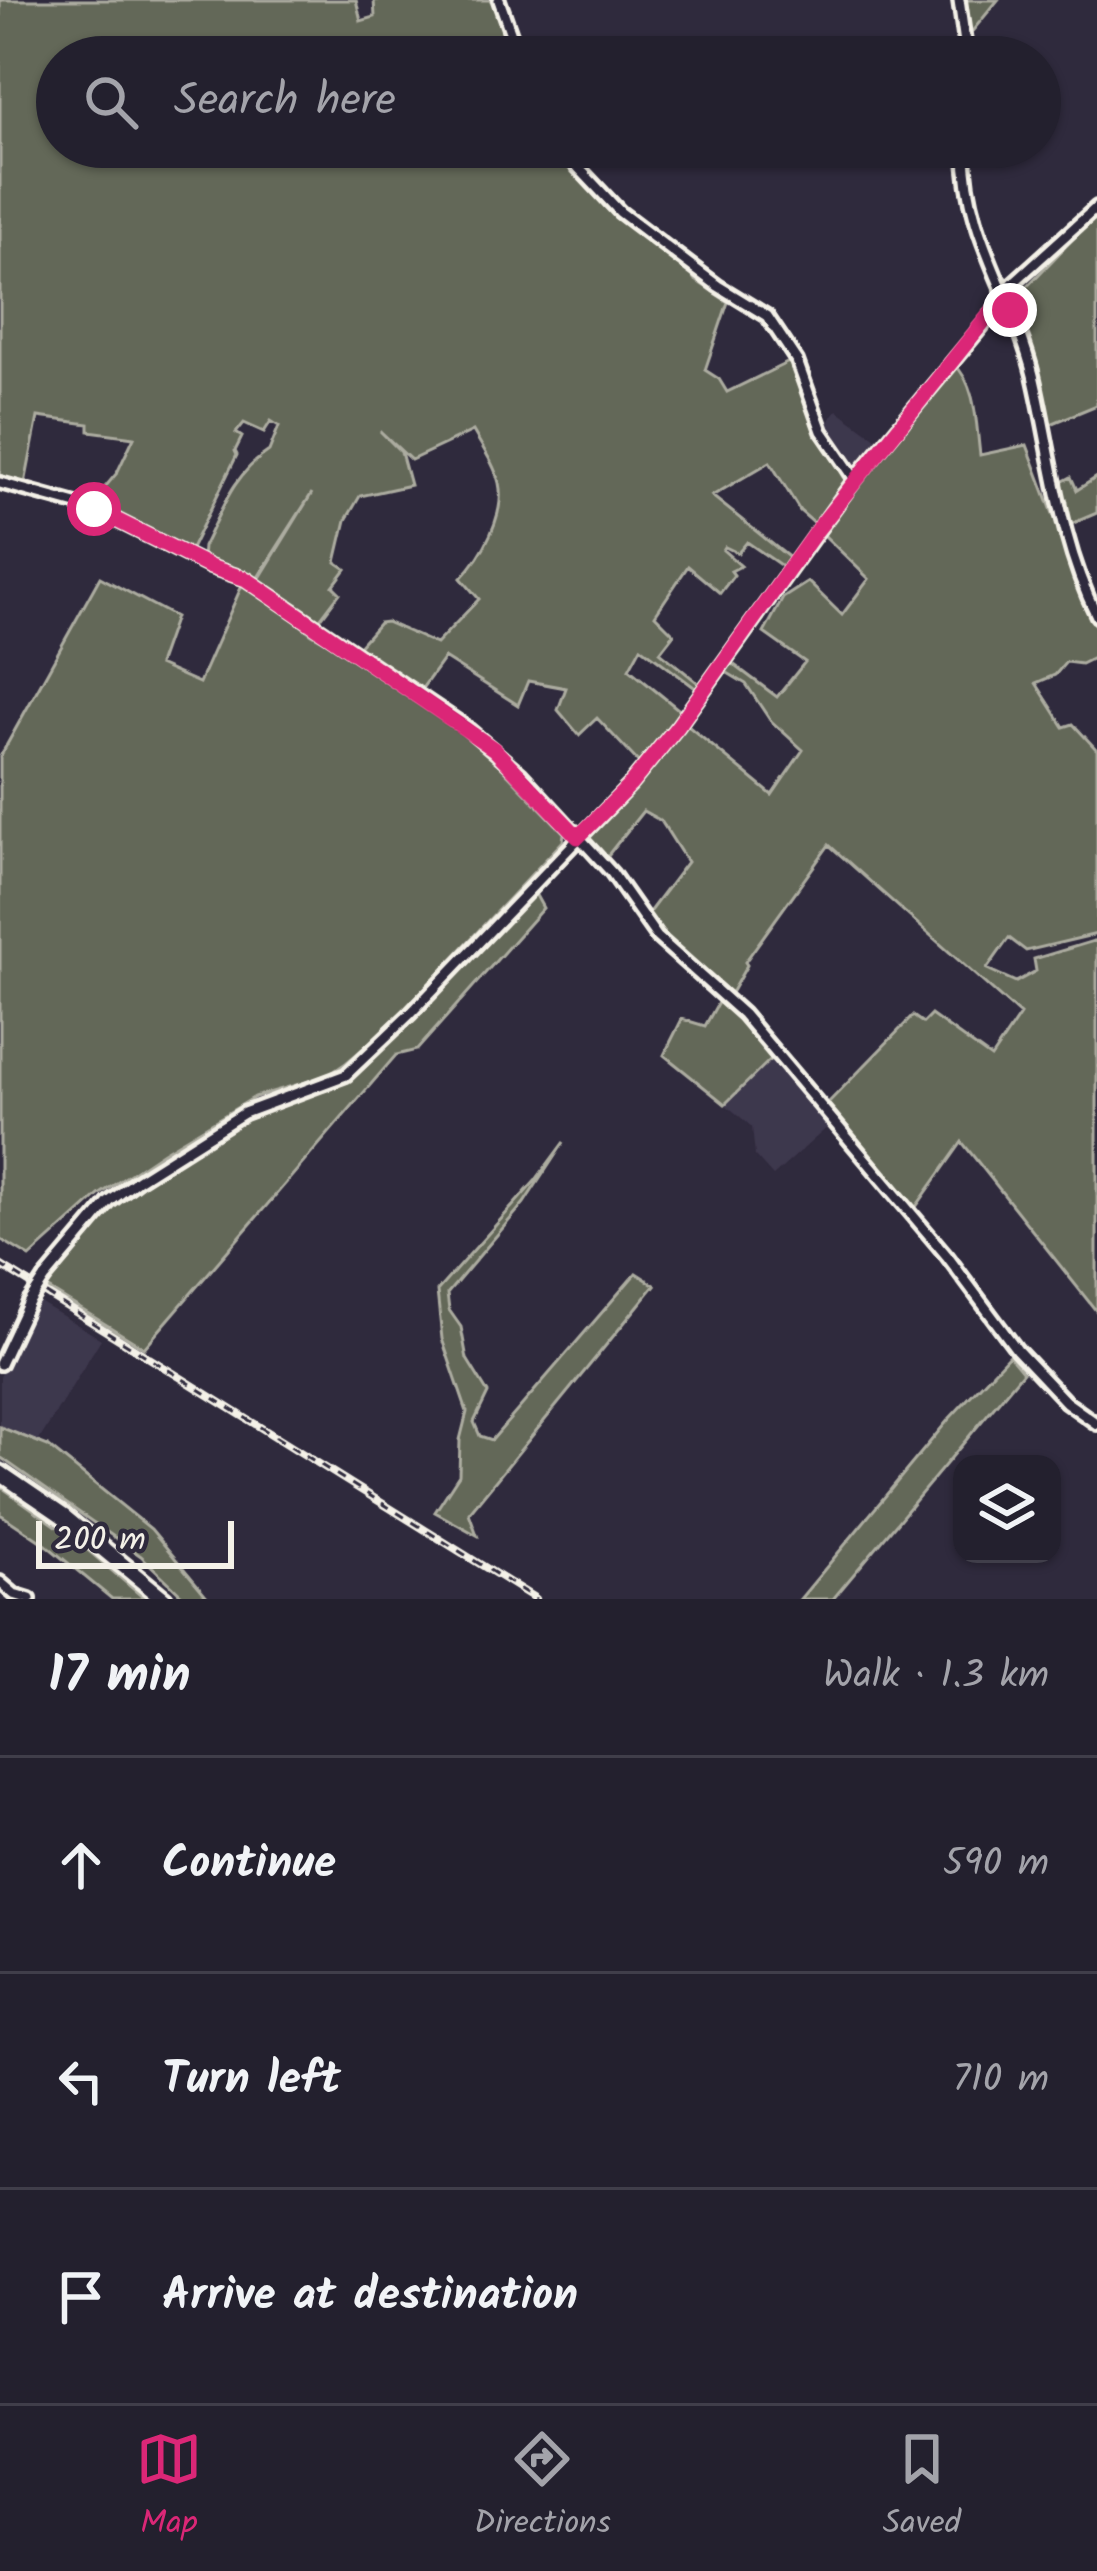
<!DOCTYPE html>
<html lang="en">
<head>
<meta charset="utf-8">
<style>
  :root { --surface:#23202e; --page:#2f2d3a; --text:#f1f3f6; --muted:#a3a3aa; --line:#403e4a; --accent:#db2777 }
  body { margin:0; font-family:Kalam,sans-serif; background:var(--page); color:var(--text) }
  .controls { position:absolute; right:36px; bottom:36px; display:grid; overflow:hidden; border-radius:24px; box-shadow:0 3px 9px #0004 }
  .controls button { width:108px; height:108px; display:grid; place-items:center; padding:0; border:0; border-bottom:3px solid var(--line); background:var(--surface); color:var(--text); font:60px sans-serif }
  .scale { position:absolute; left:36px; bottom:30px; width:198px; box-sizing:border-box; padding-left:12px; border:6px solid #f4f1e8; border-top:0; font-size:33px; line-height:42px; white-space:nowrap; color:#f4f1e8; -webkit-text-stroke:9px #2f2a3d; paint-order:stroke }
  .stop { position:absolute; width:36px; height:36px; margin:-27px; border:9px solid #db2777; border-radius:50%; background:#fff }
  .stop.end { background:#db2777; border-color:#fff; box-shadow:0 3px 12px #0008 }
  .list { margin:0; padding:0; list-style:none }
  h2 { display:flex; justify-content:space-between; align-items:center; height:156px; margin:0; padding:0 48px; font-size:51px }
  h2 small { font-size:39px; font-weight:400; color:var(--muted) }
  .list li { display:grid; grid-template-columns:78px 1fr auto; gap:36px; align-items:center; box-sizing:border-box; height:216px; padding:0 48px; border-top:3px solid var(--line) }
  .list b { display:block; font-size:45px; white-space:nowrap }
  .list em { font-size:39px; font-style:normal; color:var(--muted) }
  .icon { flex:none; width:66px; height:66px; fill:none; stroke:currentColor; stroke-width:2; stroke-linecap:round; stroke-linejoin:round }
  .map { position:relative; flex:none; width:1097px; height:1599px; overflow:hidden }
  .search { position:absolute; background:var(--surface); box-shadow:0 3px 9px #0004; left:36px; right:36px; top:36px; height:132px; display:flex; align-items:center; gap:30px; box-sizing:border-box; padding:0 42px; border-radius:66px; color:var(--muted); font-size:45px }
  .sheet { height:804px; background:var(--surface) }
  nav { display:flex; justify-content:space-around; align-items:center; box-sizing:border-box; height:168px; border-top:3px solid var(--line); background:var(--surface); font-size:33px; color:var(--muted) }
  nav a { display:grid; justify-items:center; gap:6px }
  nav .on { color:var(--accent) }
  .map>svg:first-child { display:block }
</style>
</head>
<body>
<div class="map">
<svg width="1097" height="1599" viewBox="0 0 1097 1599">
  <rect width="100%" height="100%" fill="#2f2a3d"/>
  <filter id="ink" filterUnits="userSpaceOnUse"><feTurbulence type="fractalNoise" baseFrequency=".00833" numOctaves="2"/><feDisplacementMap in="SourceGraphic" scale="24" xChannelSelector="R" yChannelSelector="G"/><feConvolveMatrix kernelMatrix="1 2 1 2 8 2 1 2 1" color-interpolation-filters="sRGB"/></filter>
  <g filter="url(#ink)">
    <path fill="#3e374d" d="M837 410 880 441 857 473 846 464 825 426Z
      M773 1058 831 1124 773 1176 755 1156 752 1127 725 1104Z
      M36 1300 101 1339 38 1442 0 1427V1377Z"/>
    <path fill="#646759" stroke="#acaca0" stroke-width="3" d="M0 0H356L361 21 375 17 374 0H493L511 57H57V147H554L605 207 690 269 694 279 728 302 705 370 719 379 727 392 793 360 813 421 845 479 844 484 815 524 800 511 770 462 712 496 791 559 786 569 747 542 738 553 725 547 723 550 741 566 731 571 734 575 720 593 688 566 655 615 674 634 660 652 702 686 698 690 641 647 629 669 683 713 642 766 597 718 579 735 558 710 566 688 528 681 518 705 444 658 421 690 358 647 379 623 386 622 436 644 479 599 461 578C482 557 506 514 499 483 495 465 482 447 473 431L411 460 380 431 401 452 410 485 360 496 346 520 336 562 346 569 333 586 340 593 315 626 255 586 312 493 255 582 202 559 203 547C223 507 233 475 269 451L279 426 271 421 264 432 244 423 236 433 242 437 235 451 237 455 190 551 96 506 95 499 117 473 134 437 89 431V424L38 417 25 484 0 478Z
      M962 0H998L970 34Z
      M1097 214V405L1046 426 1038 366 1015 299Z
      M954 364C977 385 976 425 980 455L1027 445 1097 630V656L1081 664 1066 662 1055 675 1036 683 1064 727 1073 724 1097 750V934L1026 951 1009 938 987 969 1016 982 1036 971 1034 959 1097 940V1312L962 1142 913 1211 825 1106 913 1016 923 1023 931 1015 991 1058 1020 1015 829 845 745 962 747 965 731 993 680 952 647 915 687 862 661 821 643 811 604 860 585 837 682 721 772 795 803 750 770 720 746 684 721 669 729 661 777 697 805 662 764 633 783 598 808 582 842 615 869 579 823 534Z
      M1071 477 1077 490 1097 477V513L1071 524 1064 512 1067 502 1061 499 1058 484Z
      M100 577 175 617 158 665 199 683 243 583 246 584 312 634 350 655 475 740 564 833 563 841 384 1031 346 1063 327 1076 255 1097 163 1152 99 1195 30 1257 0 1239V757Z
      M533 890 543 908 417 1050 396 1055 144 1348 45 1287 102 1215 129 1190 261 1108 331 1089 351 1075Z
      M720 999 741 1017 773 1057 725 1104 664 1055 682 1019 705 1026Z
      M564 1142 524 1203 447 1294 449 1310 461 1327 467 1359 488 1393 474 1422 480 1436 492 1440 636 1273 655 1285 469 1513 477 1535 435 1512 459 1475 460 1440 467 1412 442 1339 437 1291 536 1180Z
      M1009 1355 1023 1372 833 1599H800L949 1419Z
      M0 1427 48 1446 151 1529 209 1599H186L141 1556 0 1457Z
      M0 1486 75 1539 145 1599H112L45 1544 0 1514Z"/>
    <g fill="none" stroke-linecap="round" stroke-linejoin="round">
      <defs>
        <path id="minor" d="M499 0 519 57
          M959 0 967 57
          M559 147 620 212 718 286 767 316 797 361 822 431 855 479
          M965 147C964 235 1013 294 1033 375 1052 456 1059 541 1097 616
          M0 483 94 509 210 567 246 579 466 727 521 774 612 873 657 937 743 1014 947 1256 1017 1350 1066 1402 1097 1424
          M45 1278 109 1202 138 1180 244 1113 346 1075 410 1014 630 785 678 726 855 479 989 318 1013 283 1097 207
          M0 1364 29 1302
          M0 1582 14 1594 30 1599"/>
        <path id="highway" d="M0 1473 63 1516 164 1599"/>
      </defs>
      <use href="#minor" stroke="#f4f1e8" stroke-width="18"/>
      <use href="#highway" stroke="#f4f1e8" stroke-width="22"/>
      <use href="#minor" stroke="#2f2a3d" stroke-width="9"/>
      <use href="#highway" stroke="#2f2a3d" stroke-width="14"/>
      <defs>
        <path id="rail" d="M0 1265 536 1599"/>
      </defs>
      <use href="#rail" stroke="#f4f1e8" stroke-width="8"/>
      <use href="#rail" stroke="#2f2a3d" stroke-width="3" stroke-dasharray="9" stroke-linecap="butt"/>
      <defs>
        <path id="minor-bridge" d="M29 1302 45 1278"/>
      </defs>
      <use href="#minor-bridge" stroke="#f4f1e8" stroke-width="18" stroke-linecap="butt"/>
      <use href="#minor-bridge" stroke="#2f2a3d" stroke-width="9"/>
    </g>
  </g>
  <g fill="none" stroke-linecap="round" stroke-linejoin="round" filter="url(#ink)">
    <path stroke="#db2777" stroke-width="15" d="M94 509 210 567 246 579 494 749 578 837 630 785 678 726 816 531 1003 297 1010 310"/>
  </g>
</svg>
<div class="controls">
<button><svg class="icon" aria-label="layers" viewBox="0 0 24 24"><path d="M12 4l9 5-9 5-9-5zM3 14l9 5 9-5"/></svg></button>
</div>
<div class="scale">200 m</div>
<div class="stop" style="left:94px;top:509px"></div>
<div class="stop end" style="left:1010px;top:310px"></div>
<div class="search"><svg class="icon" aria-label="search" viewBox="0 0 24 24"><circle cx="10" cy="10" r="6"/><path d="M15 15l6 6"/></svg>Search here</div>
</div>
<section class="sheet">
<h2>17 min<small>Walk · 1.3 km</small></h2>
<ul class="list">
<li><svg class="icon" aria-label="ahead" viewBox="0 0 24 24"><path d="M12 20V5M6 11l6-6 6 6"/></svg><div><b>Continue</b></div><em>590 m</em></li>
<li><svg class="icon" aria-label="left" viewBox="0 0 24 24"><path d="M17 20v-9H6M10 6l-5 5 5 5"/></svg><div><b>Turn left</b></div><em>710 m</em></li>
<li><svg class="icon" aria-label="arrive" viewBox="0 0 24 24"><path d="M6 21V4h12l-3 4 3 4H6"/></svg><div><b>Arrive at destination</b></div></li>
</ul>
</section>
<nav>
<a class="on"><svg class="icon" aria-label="map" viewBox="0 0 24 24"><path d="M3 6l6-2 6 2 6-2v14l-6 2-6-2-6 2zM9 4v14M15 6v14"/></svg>Map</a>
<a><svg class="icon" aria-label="directions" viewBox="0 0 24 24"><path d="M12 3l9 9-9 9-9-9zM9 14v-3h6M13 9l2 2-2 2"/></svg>Directions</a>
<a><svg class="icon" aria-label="saved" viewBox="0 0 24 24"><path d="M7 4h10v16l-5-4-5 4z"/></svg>Saved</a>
</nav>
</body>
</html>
